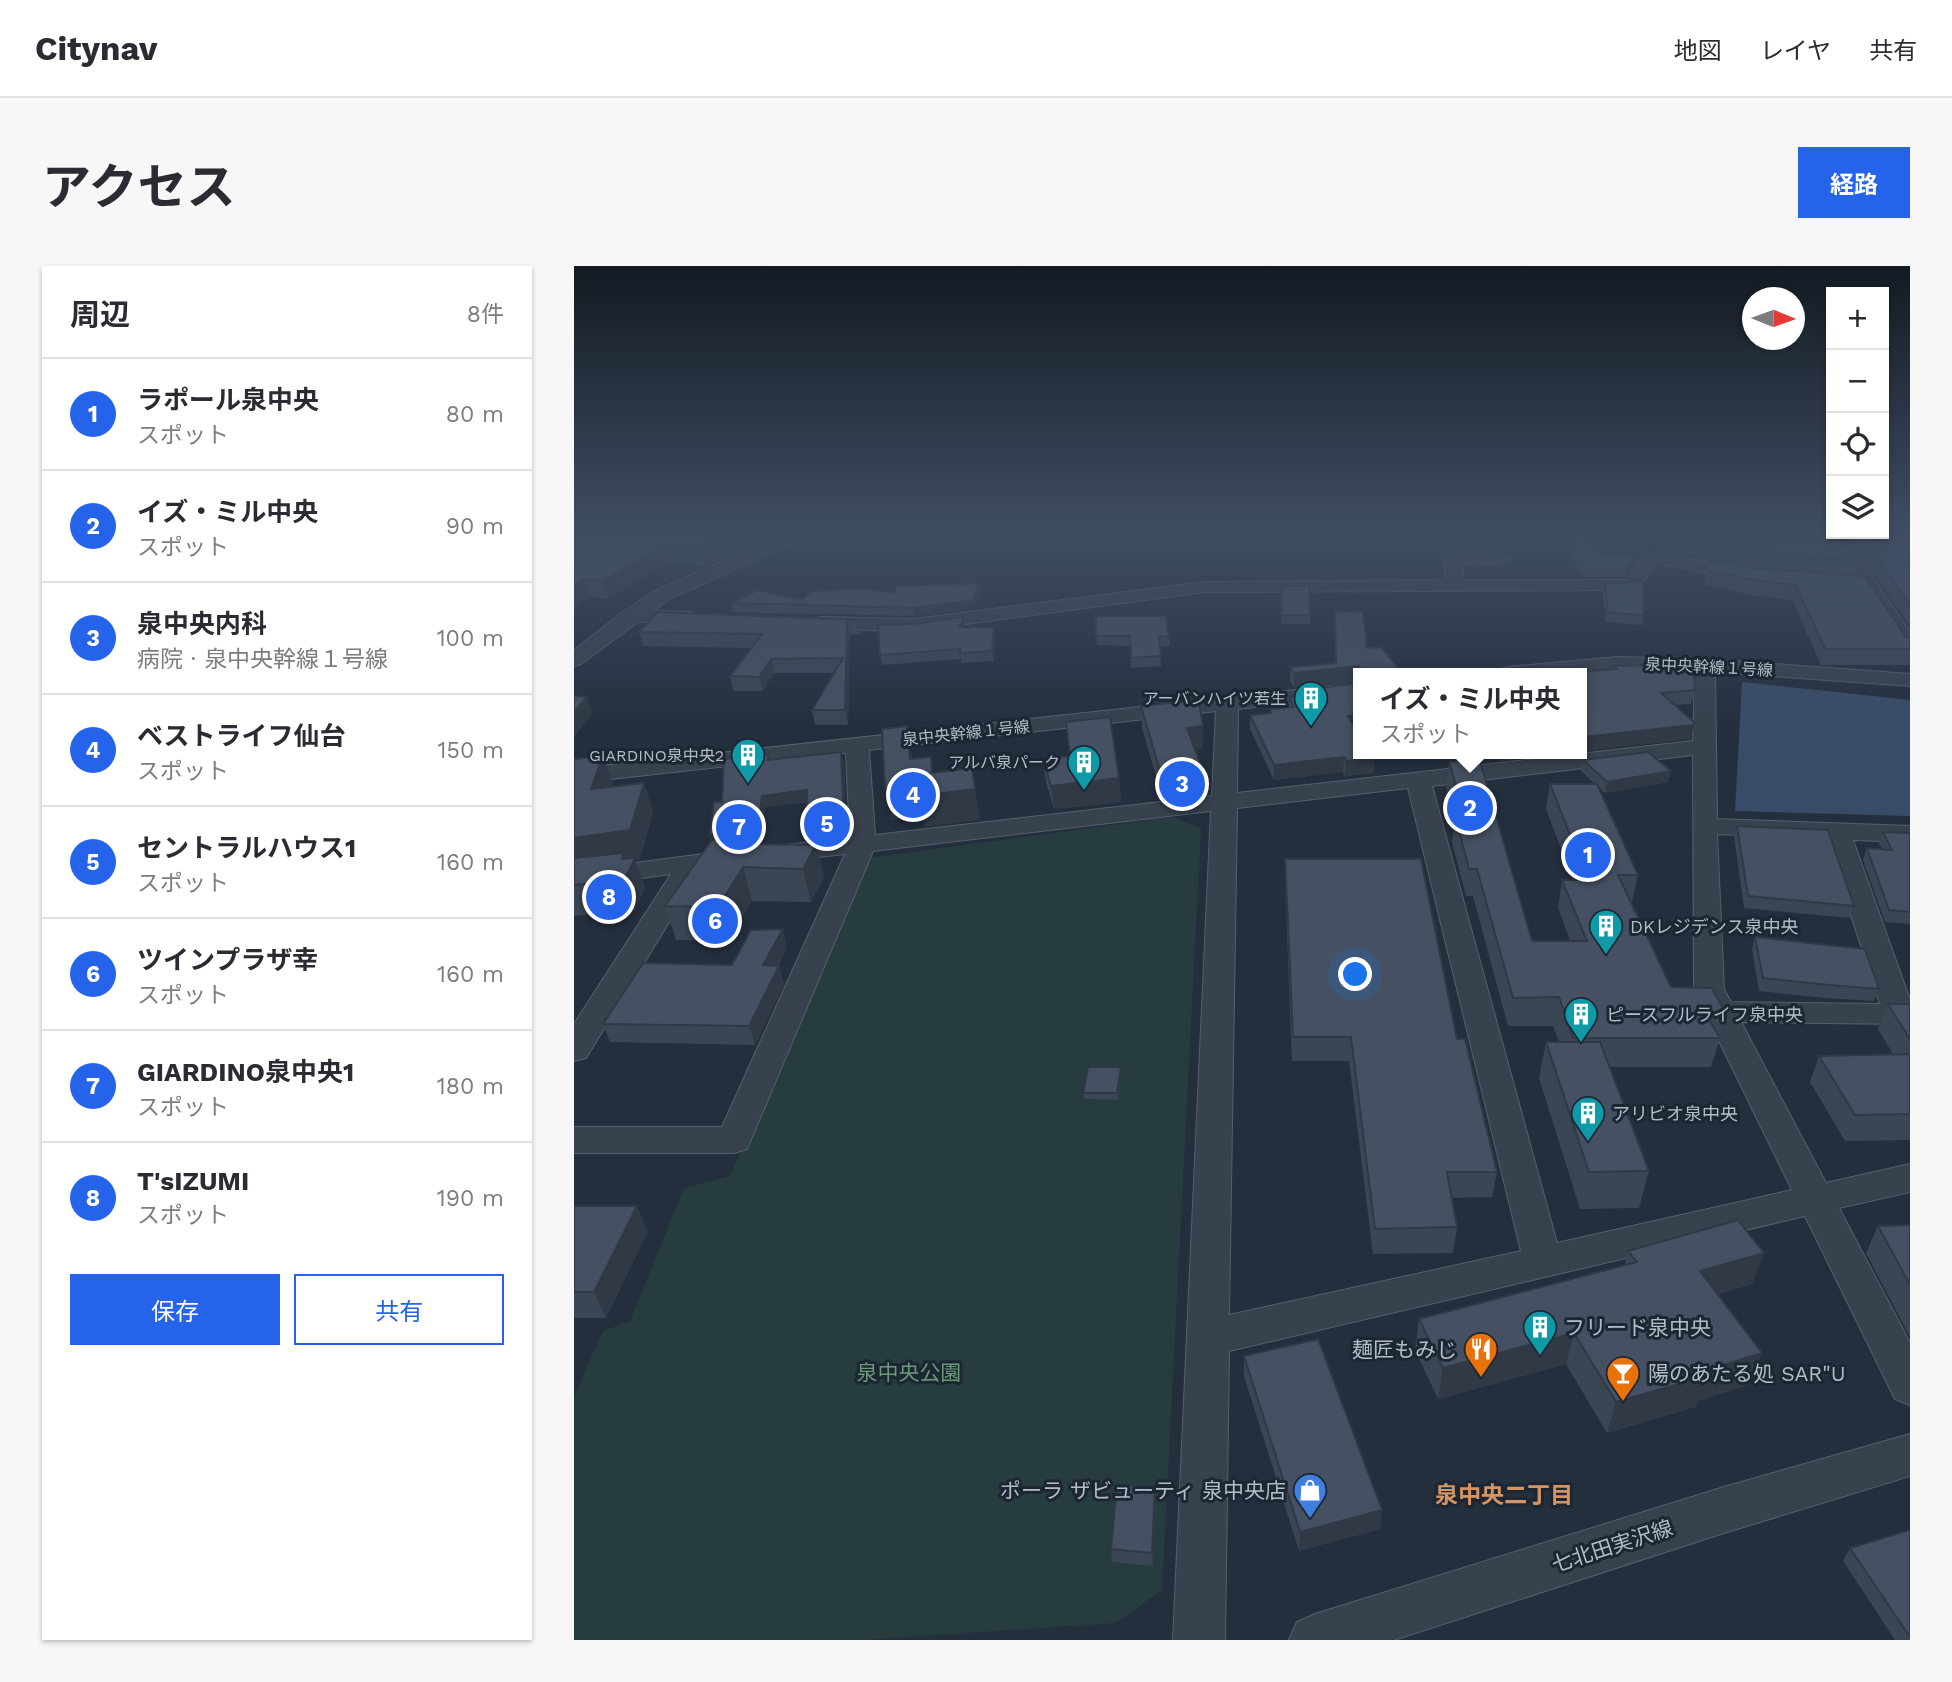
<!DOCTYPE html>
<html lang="ja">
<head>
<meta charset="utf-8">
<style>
  :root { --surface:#fff; --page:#f7f7f7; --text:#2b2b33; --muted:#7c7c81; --line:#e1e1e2; --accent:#2563eb }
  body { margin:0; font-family:"Work Sans","Noto Sans JP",sans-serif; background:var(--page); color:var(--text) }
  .controls { position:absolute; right:21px; top:21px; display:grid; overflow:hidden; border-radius:0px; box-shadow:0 2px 5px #0004 }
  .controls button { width:63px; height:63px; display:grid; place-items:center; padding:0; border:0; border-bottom:2px solid var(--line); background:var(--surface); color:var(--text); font:35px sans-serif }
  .compass { position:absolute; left:1168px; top:21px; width:63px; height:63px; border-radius:50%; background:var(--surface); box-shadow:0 2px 5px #0004; rotate:91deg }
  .you { position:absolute; left:782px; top:709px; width:24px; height:24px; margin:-18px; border:5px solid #fff; border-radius:50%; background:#1a73e8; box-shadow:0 0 0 10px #1a73e833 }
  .badge { display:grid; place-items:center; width:46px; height:46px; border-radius:50%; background:var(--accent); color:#fff; font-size:23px; font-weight:700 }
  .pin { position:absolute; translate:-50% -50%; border:4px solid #fff; box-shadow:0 2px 7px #0006 }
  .popup { position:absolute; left:779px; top:402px; width:234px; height:91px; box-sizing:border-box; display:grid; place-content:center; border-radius:0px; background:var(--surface); filter:drop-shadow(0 2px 5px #0005); font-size:23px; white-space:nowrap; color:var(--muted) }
  .popup b { font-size:26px; color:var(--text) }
  .popup::after { content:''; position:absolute; left:50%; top:100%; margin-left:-14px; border:14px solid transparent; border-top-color:var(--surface) }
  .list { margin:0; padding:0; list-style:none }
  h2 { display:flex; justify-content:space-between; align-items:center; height:91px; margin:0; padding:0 28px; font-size:30px }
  h2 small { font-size:23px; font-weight:400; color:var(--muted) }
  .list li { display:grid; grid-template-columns:46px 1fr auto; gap:21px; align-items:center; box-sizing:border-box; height:112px; padding:0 28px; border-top:2px solid var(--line) }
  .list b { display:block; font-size:26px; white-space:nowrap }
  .list p { margin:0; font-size:23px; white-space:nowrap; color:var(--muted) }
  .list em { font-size:23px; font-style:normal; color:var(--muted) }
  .actions { display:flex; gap:14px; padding:21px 28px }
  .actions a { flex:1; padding:16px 0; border:2px solid var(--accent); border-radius:0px; text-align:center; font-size:24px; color:var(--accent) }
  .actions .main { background:var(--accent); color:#fff }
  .icon { flex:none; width:38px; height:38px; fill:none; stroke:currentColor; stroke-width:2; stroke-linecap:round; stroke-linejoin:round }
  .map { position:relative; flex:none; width:1336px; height:1374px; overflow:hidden; border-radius:0px }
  header { display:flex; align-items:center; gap:42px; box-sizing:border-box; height:98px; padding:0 35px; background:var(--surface); border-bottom:2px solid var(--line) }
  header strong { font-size:33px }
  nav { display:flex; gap:38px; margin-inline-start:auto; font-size:24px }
  .intro { display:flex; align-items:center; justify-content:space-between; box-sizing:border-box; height:168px; padding:0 42px }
  h1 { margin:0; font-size:49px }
  .button { padding:18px 32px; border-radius:0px; background:var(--accent); color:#fff; font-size:24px; font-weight:700 }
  main { display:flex; gap:42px; padding:0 42px }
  aside { flex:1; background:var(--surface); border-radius:0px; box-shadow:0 2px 5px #0004 }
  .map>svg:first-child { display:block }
</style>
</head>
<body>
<header>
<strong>Citynav</strong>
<nav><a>地図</a><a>レイヤ</a><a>共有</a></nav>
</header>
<div class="intro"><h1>アクセス</h1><a class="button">経路</a></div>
<main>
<aside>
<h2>周辺<small>8件</small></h2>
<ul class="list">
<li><span class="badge">1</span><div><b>ラポール泉中央</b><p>スポット</p></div><em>80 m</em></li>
<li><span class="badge">2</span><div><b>イズ・ミル中央</b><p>スポット</p></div><em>90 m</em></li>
<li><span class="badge">3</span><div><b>泉中央内科</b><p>病院 · 泉中央幹線１号線</p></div><em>100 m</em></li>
<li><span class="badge">4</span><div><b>ベストライフ仙台</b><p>スポット</p></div><em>150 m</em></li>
<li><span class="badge">5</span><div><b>セントラルハウス1</b><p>スポット</p></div><em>160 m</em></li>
<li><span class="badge">6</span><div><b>ツインプラザ幸</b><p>スポット</p></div><em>160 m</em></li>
<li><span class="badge">7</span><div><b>GIARDINO泉中央1</b><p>スポット</p></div><em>180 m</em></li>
<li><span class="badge">8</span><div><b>T'sIZUMI</b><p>スポット</p></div><em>190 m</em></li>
</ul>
<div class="actions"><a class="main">保存</a><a>共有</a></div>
</aside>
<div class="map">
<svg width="1336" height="1374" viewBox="0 0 1336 1374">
  <rect width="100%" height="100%" fill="#242f3e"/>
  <path fill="#263c3f" d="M1129 274 1149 275 1177 307 1086 290Z
    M598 551 627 562 588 1324 542 1357 289 1374H0V1130L29 1065 56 1055 110 922 156 910 295 592Z"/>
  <path fill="#394c67" d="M1168 416 1336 434V550L1161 545Z"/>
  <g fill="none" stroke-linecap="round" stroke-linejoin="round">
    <defs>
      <path id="minor" d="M211 268H233L231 272 95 333 79 345 118 346 128 352 125 356H64L7 398 0 400V384L49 346 81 325Z
        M1142 268H1159L1196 306 1204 307 1207 311 1204 315 1191 316 1180 310 1172 314 1081 297 1065 323 1059 324 631 326 340 365 245 363 235 357 245 351 340 353 631 316 872 314 869 291C878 283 929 285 938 293L929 298 888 297 890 314H1053L1070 287 1076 286 1175 304Z
        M1209 268H1225L1236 282 1227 287 1190 285 1187 281 1190 277 1215 276Z
        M1254 268H1270L1336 366V387L1329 385Z
        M1044 391 1131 393 1336 408V420L1141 406 1143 553 1336 560V576L1279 574 1336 734V758L1167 756 1252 917 1336 898V926L1265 942 1336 1077V1139L1321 1133 1231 950 655 1085 651 1374H599L637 545 299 585 173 883 160 887H0V861H148L271 588 202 596 193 594 189 588 193 582 202 580 276 572 272 487 0 517V503L784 417V429L664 443 663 527 1119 475 1121 405 1044 403 1000 407H924L927 403 934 401ZM642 445 638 530 301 569 295 484ZM1119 489 1120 724 1218 924 983 977 858 520ZM834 522 947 985 655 1049 663 542ZM1143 568 1252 573 1306 738 1157 736 1150 724Z
        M160 584 169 586 173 592 169 598 127 604 12 792 0 795V758L97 608 0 621V605Z
        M1336 1168V1210L1150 1267 820 1374H715L723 1356 741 1348 1150 1221Z"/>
    </defs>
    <use href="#minor" stroke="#565f6c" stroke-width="2"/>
    <use href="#minor" fill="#38414e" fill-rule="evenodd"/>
  </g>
  <path fill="#3b4654" d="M0 268H199L130 300 95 296 34 333 15 331 0 341Z
    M985 268H1015L1028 287 1059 299 1052 311H1009Z
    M1161 268H1212L1210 274 1167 272Z
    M1227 268H1264L1280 294 1276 308 1202 304 1336 372V399H1247L1218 334 1182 330 1130 318 1134 295 1168 301 1197 303 1182 289 1186 275H1233Z
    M1273 268H1336V361Z
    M1031 318 1070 350 1068 359 1032 356 1029 327Z
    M708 320 736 349V358H707Z
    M407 325 399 343 340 350 159 346 157 337 228 334 320 326Z
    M761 345 793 382 829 407H784V415L720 421 716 415V401L761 397Z
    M284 354 287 368H276L274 459H241L238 444 260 407H200L189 425H159L156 410 177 382 69 380 65 366Z
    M391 361H420L421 371 420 395 387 397V393L308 399 306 389Z
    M522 370 595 371 596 380H586L587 400 557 402 556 380 523 379Z
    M1040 400 1121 424 1117 438 1101 439 1120 459 1116 473 1008 485V407L1040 403Z
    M784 417V463H782L800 507 771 510 769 506 700 514 676 463V449L695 447 696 443 715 441V431L729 430 730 424Z
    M567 440 629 482 621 483 629 527 589 534 568 462Z
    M492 456 545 512 547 536 480 543 472 516 469 493 496 490Z
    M267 486 270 497 272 571 235 575 232 563 233 536 191 541 187 578 242 579 250 612 237 636 178 635 154 675 102 674 91 640 137 575 148 536 194 488 195 494Z
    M882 488H905L887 494Z
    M29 490 39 518 38 521 70 517 79 546 66 593 61 594 71 621 61 645 0 650V493Z
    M1009 494 1097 505 1094 516 1031 527 1024 520 1064 609 1058 636H1057L1097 721 1152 748 1145 770 1146 772 1137 801H1036L1075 905 1065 942 1006 943 965 812 972 776H985L979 760H934L899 630H892L878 576 881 551 872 521 875 496 958 675H996L984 641 988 614H999L972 543 976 518H1021L1007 505Z
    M1163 560 1280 640 1275 652 1170 642 1160 571Z
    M1309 566 1336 567V658L1311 656 1289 594 1293 582 1308 583 1305 578Z
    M711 593 883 773 923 906 918 931 878 932 883 961 879 987 799 988 775 795H718L711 615Z
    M1181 671 1305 723 1300 735 1251 732 1185 725 1178 683Z
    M213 681 204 700 210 718 181 779 36 776 29 758 158 699Z
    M1314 738H1336V874L1271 875 1236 816 1245 790 1319 788 1304 763Z
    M547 808 544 834 510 833 509 827Z
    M0 940 74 965 32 1052H0Z
    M1336 959V1071L1292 987 1304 960Z
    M1054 985 1190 987 1178 1018 1144 1028 1176 1118 1124 1135 1121 1141 1033 1167 992 1098 864 1133 841 1084 845 1053 1050 1000Z
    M670 1090 808 1244 806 1263 725 1285 670 1110Z
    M582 1233 579 1300 538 1296 537 1283Z
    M1336 1265V1374H1321L1269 1295 1276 1282Z"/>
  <path fill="#303945" d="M159 268H199L130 300 125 283Z
    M91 279 95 296 34 333 29 315Z
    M1061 292 1059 299 1052 311 1053 304Z
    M10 313 15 331 0 341V320Z
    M406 317 407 325 399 343 340 350 338 342Z
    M390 351 391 361 387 371 385 361Z
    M273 354 276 368 274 459 271 444Z
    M420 361 421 371 420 395 418 385Z
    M197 393 200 407 189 425 185 411Z
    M785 400 784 414 720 421V407Z
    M13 431 19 448 0 471V446Z
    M784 449V463L773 465 774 450Z
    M1120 459 1116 473 1008 485V471Z
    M333 460 338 490 341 519 357 491 362 528 401 523 406 554 351 561 349 550 317 554 311 523 336 493Z
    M629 460V482L614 484 613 462Z
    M267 486 270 497 272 571 235 575 232 563Z
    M887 488H905L887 494Z
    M928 488H987L927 495Z
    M29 490 39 518 27 552 17 523Z
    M770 491 769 506 700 514V499Z
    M801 492 800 507 771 510 772 495Z
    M629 505V527L589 534 588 512Z
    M1097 505 1094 516 1031 527 1033 516Z
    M545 512 547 536 480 543 477 520Z
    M70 517 79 546 66 593 61 594 71 621 61 645 50 615 0 602V572Z
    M233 524 236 536 191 541 187 580 138 581 135 569 188 530Z
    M242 579 250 612 237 636 229 603Z
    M169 601 178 635 154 675 144 641Z
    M209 663 213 681 194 717 189 699Z
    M205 700 210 718 181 779 175 760Z
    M547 801V808L544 834 543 827Z
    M63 940 74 965 32 1052 20 1026Z
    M1190 987 1178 1018 1116 1037 1126 1005Z
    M1000 1067 992 1098 864 1133 869 1102Z
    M1188 1087 1176 1118 1124 1135 1121 1141 1033 1167 1042 1136 1130 1105Z
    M581 1220 582 1233 579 1300 578 1287Z
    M808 1244 806 1263 725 1285 726 1266Z"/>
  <path fill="#455162" stroke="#303945" stroke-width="2" d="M0 268H159L125 283 91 279 29 315 10 313 0 320Z
    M990 268H1015L1028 287 1061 292 1053 304H1010Z
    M1241 268H1264L1280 294 1201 289 1186 275H1237Z
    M1286 268H1336V339Z
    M1134 295 1168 301 1291 310 1332 371 1336 372V383H1251L1222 319 1185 315 1133 304Z
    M1069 315 1070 350 1034 346 1031 318Z
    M406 317 398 335 338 342 157 337 184 324 228 334 237 325 284 323 320 326 323 320Z
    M708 320H735L736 349 707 350Z
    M761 345 789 346 793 382 807 381 829 407H787V403L785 400 720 407 716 401 762 397Z
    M84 346 284 354H273L271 444H238L269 392 197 393 185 411 156 410 188 368 65 366Z
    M522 350H592L595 371 585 370 587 390 557 392 556 370H522Z
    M390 351 385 361H420L418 385 386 387V383L306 389 304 359 339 358Z
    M1110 398 1120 408 1121 424 1087 427 1120 456V459L1008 471V407H983L1043 403 1040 400Z
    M784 417V449L774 450 784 466V488H799L801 492 772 495 770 491 700 499 676 449 697 447 696 443 720 441 715 431 733 429 730 424Z
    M0 430 13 431 0 446Z
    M613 435 625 437 629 460 613 462 629 505 588 512 567 440Z
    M536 451 545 512 477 520 469 493 496 490 492 456Z
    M333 460 336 493 357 491 358 507 398 502 401 523 346 530 344 519 311 523 308 463Z
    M267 486 270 559 232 563 233 524 188 530 184 569 160 571 164 565 135 569 140 536H148L150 493 194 488V494Z
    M1074 486 1097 505 1033 516 1009 494Z
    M29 490 17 523 70 517 56 564 0 572V493Z
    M904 493 906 495 958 675H1013L988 614H1014L976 518H1023L1064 609H1044L1097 721 1138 722 1152 748 1133 750 1146 772H999L985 731 939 732 903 603H895L881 549 891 550 875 496Z
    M1163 560 1254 564 1280 640 1174 630Z
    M1309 566 1336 567V646L1315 644 1293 582 1318 584Z
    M176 569 175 578 242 579 229 603 169 601 144 641 91 640 138 574Z
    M49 587 48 593 61 592 50 615 0 619V592Z
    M711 593H847L883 773H891L923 906H873L883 961 801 963 777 771H719Z
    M209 663 189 699 205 700 175 760 29 758 69 697 158 699 177 664Z
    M1181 671 1291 683 1305 723 1255 719 1189 712Z
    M1314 738H1336V773Z
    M972 776H1026L1075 905 1015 906Z
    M1336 788V848L1281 849 1245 790Z
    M514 801H547L543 827H509Z
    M0 940H63L20 1026H0Z
    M1164 954 1190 987 1126 1005 1188 1087 1130 1105 1133 1110 1042 1136 1000 1067 869 1102 845 1053 1063 996 1054 985Z
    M1336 959V1019L1304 960Z
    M744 1073 808 1244 726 1266 670 1090Z
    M543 1219 581 1220 578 1287 537 1283Z
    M1336 1264V1371L1276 1282Z"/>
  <linearGradient id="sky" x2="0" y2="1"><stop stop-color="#141a22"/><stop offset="0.58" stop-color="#3f4d63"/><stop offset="1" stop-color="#3f4d63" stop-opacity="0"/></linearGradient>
  <rect width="1336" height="460" fill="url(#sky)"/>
  <defs>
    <symbol id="building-pin" viewBox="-11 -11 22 30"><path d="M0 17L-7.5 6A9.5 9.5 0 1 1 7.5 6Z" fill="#0f9aa8" stroke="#1d2633"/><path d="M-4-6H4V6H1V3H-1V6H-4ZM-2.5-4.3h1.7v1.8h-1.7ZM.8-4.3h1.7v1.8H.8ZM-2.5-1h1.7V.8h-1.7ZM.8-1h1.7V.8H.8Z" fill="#fff"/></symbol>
    <symbol id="restaurant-pin" viewBox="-11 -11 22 30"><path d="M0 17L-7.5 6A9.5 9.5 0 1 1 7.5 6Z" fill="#e8710a" stroke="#1d2633"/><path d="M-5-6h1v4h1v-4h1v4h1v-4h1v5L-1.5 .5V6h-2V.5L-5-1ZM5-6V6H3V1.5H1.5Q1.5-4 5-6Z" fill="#fff"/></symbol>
    <symbol id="bar-pin" viewBox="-11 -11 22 30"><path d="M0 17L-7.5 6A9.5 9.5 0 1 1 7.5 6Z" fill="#e8710a" stroke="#1d2633"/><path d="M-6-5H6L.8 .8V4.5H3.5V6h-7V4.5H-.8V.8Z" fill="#fff"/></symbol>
    <symbol id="shop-pin" viewBox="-11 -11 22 30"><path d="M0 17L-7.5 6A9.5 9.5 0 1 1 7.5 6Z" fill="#3f7fe0" stroke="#1d2633"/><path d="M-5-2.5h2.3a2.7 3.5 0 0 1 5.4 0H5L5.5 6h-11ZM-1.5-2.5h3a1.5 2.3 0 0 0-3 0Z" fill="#fff"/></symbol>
  </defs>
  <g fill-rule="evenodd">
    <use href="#building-pin" x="718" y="413" width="38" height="52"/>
    <use href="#building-pin" x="155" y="470" width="38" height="52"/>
    <use href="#building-pin" x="491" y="477" width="38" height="52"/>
    <use href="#building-pin" x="1013" y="641" width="38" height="52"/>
    <use href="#building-pin" x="988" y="729" width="38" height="52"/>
    <use href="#building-pin" x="995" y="828" width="38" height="52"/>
    <use href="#building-pin" x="947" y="1042" width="38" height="52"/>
    <use href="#restaurant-pin" x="888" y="1064" width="38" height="52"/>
    <use href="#bar-pin" x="1030" y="1088" width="38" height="52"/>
    <use href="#shop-pin" x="717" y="1205" width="38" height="52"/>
  </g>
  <g text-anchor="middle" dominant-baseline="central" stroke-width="6" stroke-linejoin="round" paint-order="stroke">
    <g font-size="16" fill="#b4bcc9" stroke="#1d2633">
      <text transform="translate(1135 401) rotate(3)">泉中央幹線１号線</text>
      <text transform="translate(392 467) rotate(-6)">泉中央幹線１号線</text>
    </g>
    <g font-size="16" fill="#b4bcc9" stroke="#1d2633" text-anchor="end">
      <text x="712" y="432">アーバンハイツ若生</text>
      <text x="150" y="489">GIARDINO泉中央2</text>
      <text x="486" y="496">アルバ泉パーク</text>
    </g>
    <g font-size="18" fill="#b4bcc9" stroke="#1d2633" text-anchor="start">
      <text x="1056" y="660">DKレジデンス泉中央</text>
      <text x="1032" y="748">ピースフルライフ泉中央</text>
      <text x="1038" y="847">アリビオ泉中央</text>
    </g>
    <g font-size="21" fill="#b4bcc9" stroke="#1d2633" text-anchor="start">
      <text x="990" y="1061">フリード泉中央</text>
      <text x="883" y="1083" text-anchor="end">麺匠もみじ</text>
      <text x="1074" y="1107">陽のあたる処 SAR"U</text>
      <text x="712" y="1224" text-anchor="end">ポーラ ザビューティ 泉中央店</text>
    </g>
    <g font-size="21" fill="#6b9a76" stroke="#1d2633">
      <text x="335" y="1106">泉中央公園</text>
    </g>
    <g font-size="21" fill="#b4bcc9" stroke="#1d2633">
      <text transform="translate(1038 1280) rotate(-18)">七北田実沢線</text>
    </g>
    <g font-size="23" font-weight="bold" fill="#d59563" stroke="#1d2633">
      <text x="930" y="1229">泉中央二丁目</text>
    </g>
  </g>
</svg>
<div class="controls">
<button>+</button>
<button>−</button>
<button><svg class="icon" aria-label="locate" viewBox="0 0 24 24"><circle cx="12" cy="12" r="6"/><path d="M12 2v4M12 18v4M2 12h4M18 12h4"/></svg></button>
<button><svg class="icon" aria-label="layers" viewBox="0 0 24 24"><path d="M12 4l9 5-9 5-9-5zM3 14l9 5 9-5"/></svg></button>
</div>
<svg class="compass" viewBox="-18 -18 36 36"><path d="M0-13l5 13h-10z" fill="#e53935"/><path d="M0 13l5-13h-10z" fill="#7c7c81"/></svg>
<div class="you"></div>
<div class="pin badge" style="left:1014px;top:589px">1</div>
<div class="pin badge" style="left:896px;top:542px">2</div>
<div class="popup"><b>イズ・ミル中央</b>スポット</div>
<div class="pin badge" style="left:608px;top:518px">3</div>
<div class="pin badge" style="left:339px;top:529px">4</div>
<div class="pin badge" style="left:253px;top:558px">5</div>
<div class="pin badge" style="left:141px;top:655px">6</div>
<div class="pin badge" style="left:165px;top:561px">7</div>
<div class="pin badge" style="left:35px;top:631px">8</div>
</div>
</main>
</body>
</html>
